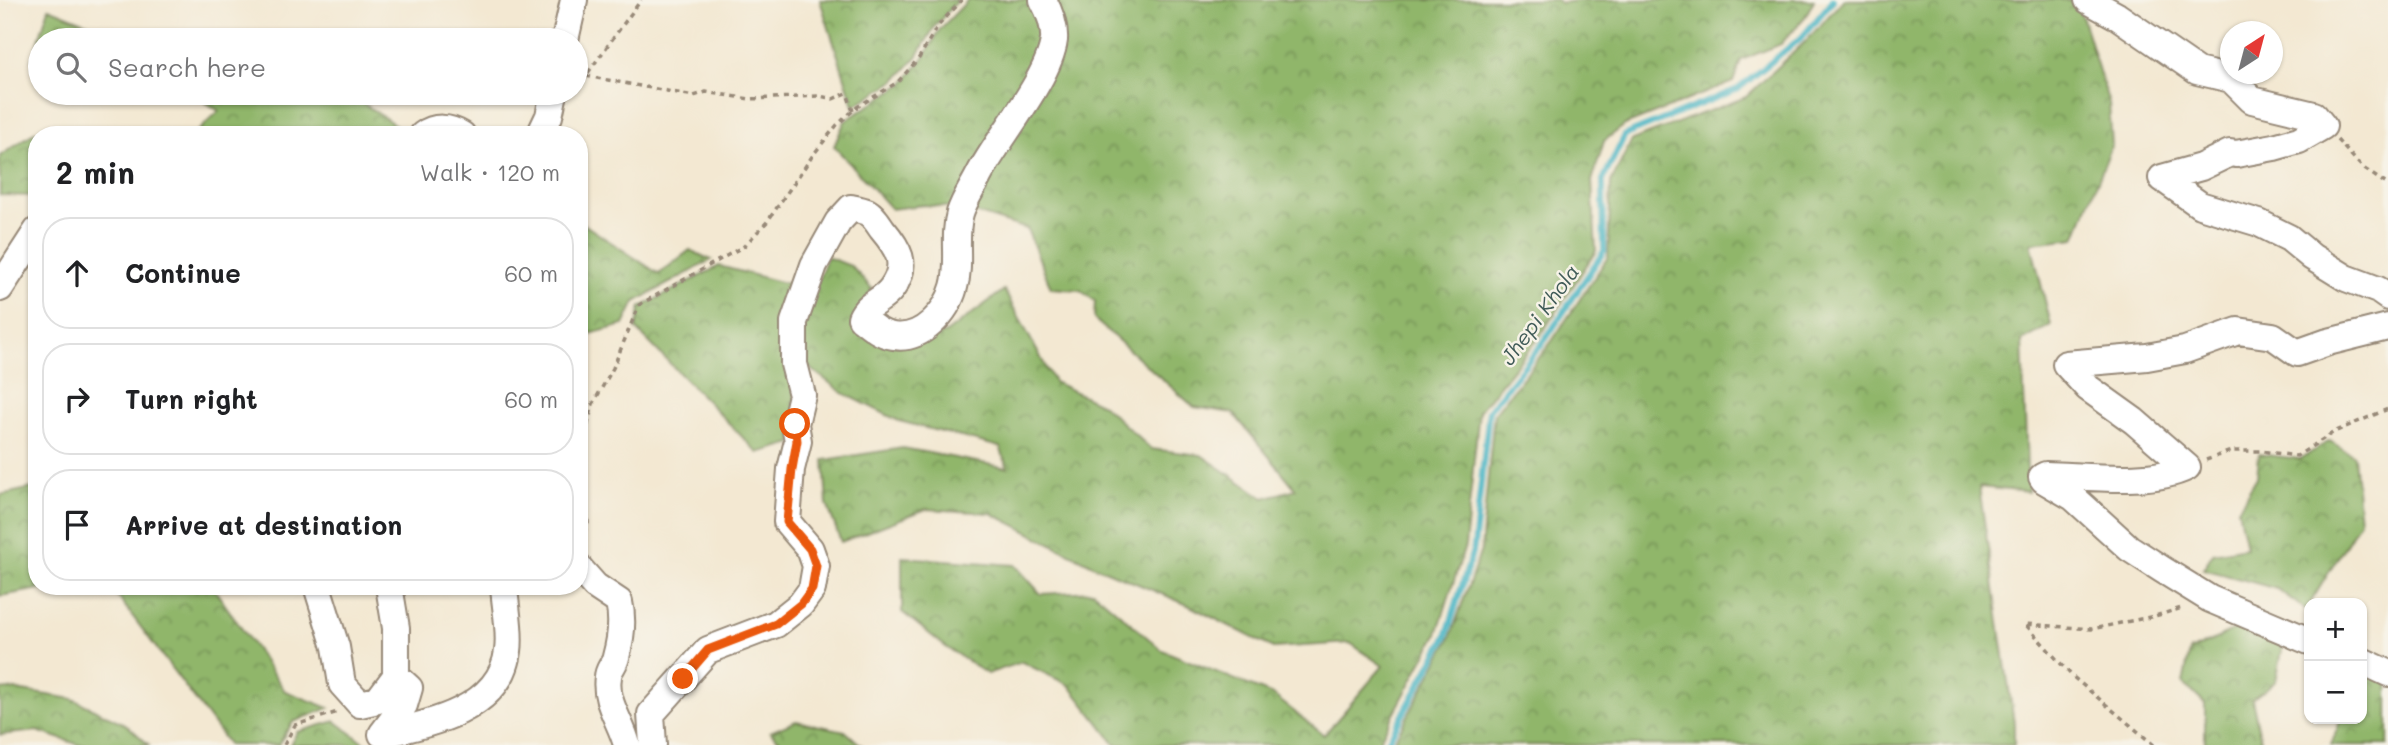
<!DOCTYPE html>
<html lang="en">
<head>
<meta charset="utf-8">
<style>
  :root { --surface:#fff; --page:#f2f2f2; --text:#202124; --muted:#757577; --line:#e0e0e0 }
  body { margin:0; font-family:Mali,sans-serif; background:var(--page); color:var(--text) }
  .controls { position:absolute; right:21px; bottom:21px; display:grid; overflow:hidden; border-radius:14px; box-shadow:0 2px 5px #0004 }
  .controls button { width:63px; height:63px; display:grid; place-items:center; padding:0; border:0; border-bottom:2px solid var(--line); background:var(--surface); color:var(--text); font:35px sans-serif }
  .compass { position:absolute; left:2220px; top:21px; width:63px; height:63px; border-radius:50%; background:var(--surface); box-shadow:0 2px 5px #0004; rotate:36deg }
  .stop { position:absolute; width:21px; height:21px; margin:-16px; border:5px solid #ea580c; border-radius:50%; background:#fff }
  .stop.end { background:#ea580c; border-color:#fff; box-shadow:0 2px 7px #0008 }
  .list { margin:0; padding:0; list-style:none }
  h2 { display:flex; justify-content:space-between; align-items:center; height:91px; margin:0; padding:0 28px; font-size:30px }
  h2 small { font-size:23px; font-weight:400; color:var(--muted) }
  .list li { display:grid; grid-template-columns:46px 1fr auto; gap:21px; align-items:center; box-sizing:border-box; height:112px; margin:0 14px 14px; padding:0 14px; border:2px solid var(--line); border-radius:28px }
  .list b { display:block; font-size:26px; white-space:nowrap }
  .list em { font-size:23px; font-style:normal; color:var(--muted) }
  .icon { flex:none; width:38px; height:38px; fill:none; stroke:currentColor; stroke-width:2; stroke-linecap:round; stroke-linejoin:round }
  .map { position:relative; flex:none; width:2388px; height:745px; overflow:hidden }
  .search { position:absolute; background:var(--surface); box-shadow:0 2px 5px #0004; left:28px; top:28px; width:560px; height:77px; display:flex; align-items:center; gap:18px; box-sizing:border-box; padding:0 24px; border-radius:38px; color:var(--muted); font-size:26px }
  .panel { position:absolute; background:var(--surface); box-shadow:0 2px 5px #0004; left:28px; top:126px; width:560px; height:469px; border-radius:28px }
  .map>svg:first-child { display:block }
</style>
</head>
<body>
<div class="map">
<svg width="2388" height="745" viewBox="0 0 2388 745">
  <defs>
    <pattern id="forest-crowns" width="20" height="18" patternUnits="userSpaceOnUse" patternTransform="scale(1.75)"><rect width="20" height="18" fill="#90b66b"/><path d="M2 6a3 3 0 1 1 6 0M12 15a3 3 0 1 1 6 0" fill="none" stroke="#779457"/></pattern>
  </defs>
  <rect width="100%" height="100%" fill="#f7f3e8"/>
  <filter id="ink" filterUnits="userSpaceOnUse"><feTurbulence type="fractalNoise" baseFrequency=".0143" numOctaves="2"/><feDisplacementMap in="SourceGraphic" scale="14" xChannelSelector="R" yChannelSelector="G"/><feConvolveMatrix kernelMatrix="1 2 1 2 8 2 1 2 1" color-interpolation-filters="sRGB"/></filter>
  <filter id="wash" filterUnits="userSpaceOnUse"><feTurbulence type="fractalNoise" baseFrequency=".00686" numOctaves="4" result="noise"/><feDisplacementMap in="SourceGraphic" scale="28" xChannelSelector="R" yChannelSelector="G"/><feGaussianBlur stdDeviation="1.57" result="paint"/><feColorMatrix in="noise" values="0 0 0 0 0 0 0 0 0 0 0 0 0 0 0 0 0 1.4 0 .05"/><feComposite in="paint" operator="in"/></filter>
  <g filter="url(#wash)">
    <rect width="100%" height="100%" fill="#f3e8d2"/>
    <path fill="url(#forest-crowns)" stroke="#667044" stroke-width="2" d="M820 0H958L935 26 917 57 896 80 854 106Z
      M968 0H1037L1049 42 956 208 924 205 891 209 834 146 845 121 904 83 925 56 940 29Z
      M1049 0H1556L1560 3 1584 0H1814L1805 17 1781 44 1741 60 1733 82 1625 125 1604 141 1592 181 1596 251 1540 336 1479 411 1465 546 1437 634 1377 745H1116L1069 685 1022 662 987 674 946 647 902 612V557L1015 565 1041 594 1093 591 1162 650 1273 695 1324 735 1383 666 1350 643 1273 648 1188 605 1095 566 991 513 926 509 841 542 827 504 824 460 903 448 1008 468 1000 447 899 421 843 393 802 362V325L827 257 851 266 872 289 855 318 901 343 946 333 1004 290 1054 382 1103 405 1151 449 1201 455 1264 498 1296 489 1233 413 1194 407 1094 319 1095 301 1080 290 1051 288 1027 229 966 210 1049 70Z
      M1843 0H2073L2082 16 2109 104 2112 145 2075 238 2031 243 2051 325 2022 341 2028 492 1979 487 2014 723V745H1392L1450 638 1481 550 1494 414 1552 341 1608 257 1611 182 1632 140 1746 97 1808 39Z
      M49 8 128 40H40V64L32 61Z
      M191 93H348L410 135H194L219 111Z
      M35 132 41 135H37V196L0 195V156Z
      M579 221 659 274 690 250 711 260 635 302 624 325 582 336 579 335Z
      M719 266 800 287 793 443 758 453 636 329 641 307Z
      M2330 441 2354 456 2360 521 2306 610 2277 589 2203 569 2213 553 2246 547 2238 509 2257 477 2259 454 2300 459Z
      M37 487V586H58L0 596V495Z
      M110 586H212L285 691 329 708 293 722 278 745H229Z
      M2251 622 2285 636 2276 681 2252 699 2262 745H2205V704L2183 683 2190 651Z
      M2362 669 2388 681V745H2331L2341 719H2362Z
      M9 689 73 699 127 725 149 745H80L37 731 0 735V690Z
      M335 721 367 745H290L297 732Z
      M796 721 845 731 861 745H784L770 732Z"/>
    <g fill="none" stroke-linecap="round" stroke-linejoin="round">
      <path stroke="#48b5c5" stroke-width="6" d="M1386 745 1446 637 1474 547 1489 410 1545 340 1604 251 1603 180 1625 135 1738 89 1803 36 1833 0"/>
    </g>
  </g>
  <g filter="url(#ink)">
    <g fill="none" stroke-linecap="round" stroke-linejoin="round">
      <defs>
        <path id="minor" d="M2088 0 2117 16 2197 71 2231 79 2252 100 2314 115 2323 126 2299 140 2274 147 2236 154 2230 153 2201 167 2162 178 2200 205 2259 223 2289 238 2312 257 2346 278 2378 290 2388 297
          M565 40 574 0
          M423 135C435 126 449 127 462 135
          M540 135 549 116 554 93
          M0 288 37 231
          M579 568 595 586 619 602C623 619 621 639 616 657 615 664 608 669 608 677 604 702 621 721 627 745
          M317 586 336 647 342 684 360 704 378 700 396 676V628L389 586
          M2309 641 2210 599 2163 570 2129 548 2073 497 2044 480 2042 477 2046 475C2087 476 2151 485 2187 467L2134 421 2088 388 2066 364 2147 357 2185 350 2238 331 2273 336 2297 353 2328 342 2388 327
          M2362 661 2388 673
          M396 676 409 688 404 705 382 734C429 725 501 709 508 651 511 630 505 607 504 586
          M653 745 651 714 708 650 776 624 801 604 812 589 816 566 810 549 787 522 791 469 798 441 795 424 802 395 794 364V322L814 265 838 222 851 208C856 209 862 210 867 212 873 215 878 223 882 229 898 248 909 264 892 288 882 302 868 302 861 318 871 326 880 334 893 336 922 341 947 312 954 287 961 263 953 237 960 213 964 200 973 187 979 175 998 138 1049 79 1054 40 1055 26 1049 11 1043 0"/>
      </defs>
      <use href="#minor" stroke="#978978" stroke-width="30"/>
      <path stroke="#978978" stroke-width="3.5" stroke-dasharray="5 5" stroke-linecap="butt" d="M586 76 694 96 706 92 750 99 820 96 833 99 847 93 853 111
        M576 89 641 0
        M2337 140 2363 168 2388 185
        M2206 460 2231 451H2260L2297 456 2334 432 2388 409
        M579 542 588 525 583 443 593 404 613 368 639 305 744 246 767 222 813 155 837 125 857 107 898 82 919 58 937 27 962 0
        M284 745 295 725 338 712
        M2154 745 2072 676 2025 624 2092 629 2155 616 2182 608"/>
      <use href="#minor" stroke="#fff" stroke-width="26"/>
    </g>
  </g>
  <g fill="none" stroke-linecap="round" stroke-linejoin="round" filter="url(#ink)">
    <path stroke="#ea580c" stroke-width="9" d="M683 679 708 650 776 624 801 604 812 589 816 566 810 549 787 522 792 469 797 441 795 424"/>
  </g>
  <g text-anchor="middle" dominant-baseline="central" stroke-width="5" stroke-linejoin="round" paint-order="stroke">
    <g font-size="21" font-style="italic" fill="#405b58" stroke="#f7f3e8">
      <text transform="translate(1539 314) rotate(-54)">Jhepi Khola</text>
    </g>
  </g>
</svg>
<div class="controls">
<button>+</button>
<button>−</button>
</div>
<svg class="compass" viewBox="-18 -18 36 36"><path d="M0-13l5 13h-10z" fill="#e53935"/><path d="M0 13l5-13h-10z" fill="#757577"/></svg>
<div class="stop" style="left:795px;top:424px"></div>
<div class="stop end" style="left:683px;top:679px"></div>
<div class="search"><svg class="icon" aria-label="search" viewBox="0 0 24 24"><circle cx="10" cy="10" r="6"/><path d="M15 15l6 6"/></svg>Search here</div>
<section class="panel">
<h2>2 min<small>Walk · 120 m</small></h2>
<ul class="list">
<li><svg class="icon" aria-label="ahead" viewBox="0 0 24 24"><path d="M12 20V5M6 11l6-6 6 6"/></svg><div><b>Continue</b></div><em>60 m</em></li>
<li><svg class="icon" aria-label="right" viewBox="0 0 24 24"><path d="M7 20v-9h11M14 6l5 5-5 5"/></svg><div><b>Turn right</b></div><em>60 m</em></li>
<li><svg class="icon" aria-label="arrive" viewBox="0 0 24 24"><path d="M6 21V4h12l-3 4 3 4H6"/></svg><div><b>Arrive at destination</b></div></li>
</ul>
</section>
</div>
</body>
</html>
